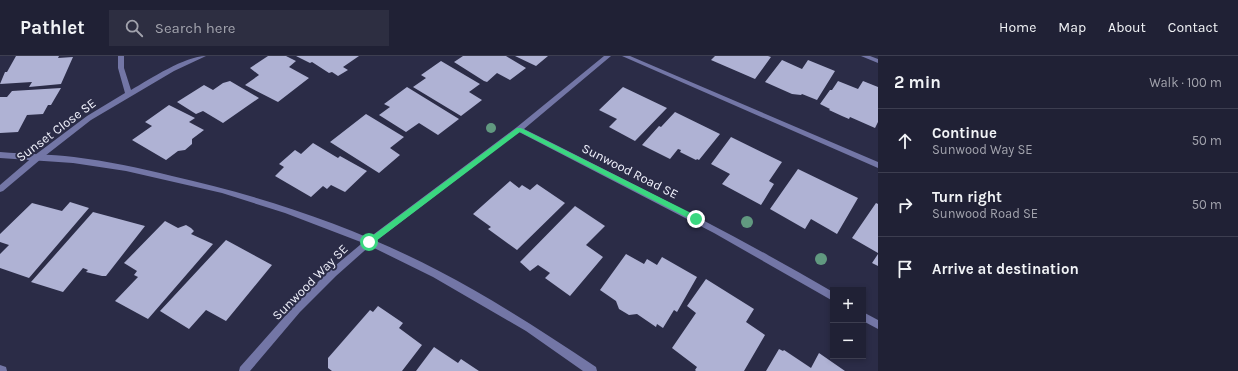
<!DOCTYPE html>
<html lang="en">
<head>
<meta charset="utf-8">
<style>
  :root { --surface:#202135; --page:#2d2e41; --text:#f1f3f6; --muted:#a2a3ad; --line:#3d3e50 }
  body { margin:0; font-family:Karla,sans-serif; background:var(--page); color:var(--text) }
  .controls { position:absolute; right:12px; bottom:12px; display:grid; overflow:hidden; border-radius:0px; box-shadow:0 2px 6px #0003 }
  .controls button { width:36px; height:36px; display:grid; place-items:center; padding:0; border:0; border-bottom:1px solid var(--line); background:var(--surface); color:var(--text); font:20px sans-serif }
  .stop { position:absolute; width:12px; height:12px; margin:-9px; border:3px solid #3ad77f; border-radius:50%; background:#fff }
  .stop.end { background:#3ad77f; border-color:#fff; box-shadow:0 1px 4px #0008 }
  .list { margin:0; padding:0; list-style:none }
  h2 { display:flex; justify-content:space-between; align-items:center; height:52px; margin:0; padding:0 16px; font-size:17px }
  h2 small { font-size:13px; font-weight:400; color:var(--muted) }
  .list li { display:grid; grid-template-columns:26px 1fr auto; gap:12px; align-items:center; box-sizing:border-box; height:64px; padding:0 16px; border-top:1px solid var(--line) }
  .list b { display:block; font-size:15px; white-space:nowrap }
  .list p { margin:0; font-size:13px; white-space:nowrap; color:var(--muted) }
  .list em { font-size:13px; font-style:normal; color:var(--muted) }
  .icon { flex:none; width:22px; height:22px; fill:none; stroke:currentColor; stroke-width:2; stroke-linecap:round; stroke-linejoin:round }
  .map { position:relative; flex:none; width:878px; height:315px; overflow:hidden }
  header { display:flex; align-items:center; gap:24px; box-sizing:border-box; height:56px; padding:0 20px; background:var(--surface); border-bottom:1px solid var(--line) }
  header strong { font-size:19px }
  nav { display:flex; gap:22px; margin-inline-start:auto; font-size:14px }
  .search { width:280px; height:36px; background:var(--page); display:flex; align-items:center; gap:10px; box-sizing:border-box; padding:0 14px; border-radius:0px; color:var(--muted); font-size:15px }
  main { display:flex }
  aside { flex:1; background:var(--surface) }
  .map>svg:first-child { display:block }
</style>
</head>
<body>
<header>
<strong>Pathlet</strong>
<div class="search"><svg class="icon" aria-label="search" viewBox="0 0 24 24"><circle cx="10" cy="10" r="6"/><path d="M15 15l6 6"/></svg>Search here</div>
<nav><a>Home</a><a>Map</a><a>About</a><a>Contact</a></nav>
</header>
<main>
<div class="map">
<svg width="878" height="315" viewBox="0 0 878 315">
  <rect width="100%" height="100%" fill="#2b2c47"/>
  <path fill="#afb2d4" d="M16 0H59L58 2 73 1 61 28 29 31 32 26 0 28 5 16H7Z
    M268 0H286L296 5 289 11 309 22 278 46 245 29 259 19 250 12Z
    M296 0H359L343 11 348 14 338 20 332 16 329 17 312 6 310 7Z
    M463 0H506L526 12 510 24 497 17 487 26 484 25 454 6Z
    M515 0H548L536 10Z
    M715 0H768L771 1 755 23 711 4Z
    M782 4 802 13 808 4 835 15 817 44 802 38 801 39 792 38 765 26Z
    M441 5 480 28 469 36 482 44 461 60 413 31 426 22 421 19Z
    M230 25 259 42 223 67 203 55 196 58 177 46 204 29 213 34 223 27Z
    M838 25 858 33 863 25 878 31V66L875 72 850 61 849 63 842 60 829 54 830 53 820 48 830 34H832Z
    M407 31 459 63 438 79 419 67 406 76 379 59 390 51 384 48Z
    M623 31 667 52 635 85 609 71 617 63 599 54Z
    M61 32 51 49H48L43 58 27 59 18 76 0 77V41H7L12 35Z
    M169 49 195 62 189 66 204 74 192 83V88L185 94 178 95 166 104 132 84 152 70 145 66Z
    M675 56 720 78 699 104 697 103 696 104 680 96 681 94 678 93 670 103 642 89 659 70 661 71Z
    M366 58 404 81 390 92 400 99 379 117 330 86Z
    M731 81 782 106 769 125 774 128 761 149 722 128 730 118 711 108Z
    M313 87 338 102 340 100 367 115 345 136 331 129 327 133 323 130 311 141 275 120 284 111 279 108 295 94 301 98Z
    M798 113 858 142 837 178 811 163 805 173 770 153Z
    M510 125 519 132 522 129 530 134 537 128 565 147 517 194 488 173 491 171 473 158Z
    M70 146 89 152 29 222 0 212V198L9 189 0 186V178L32 147 62 155Z
    M876 147 878 148V197L852 182Z
    M575 150 605 170 586 189 603 201 570 240 545 222 550 217 538 209 530 215 520 206Z
    M93 156 145 170 106 220H102L86 216 88 214 83 212 63 236 31 226Z
    M165 165 178 172 186 169 191 172 194 175 191 178 213 188 148 263 115 245 138 221 134 219 137 215 124 207Z
    M226 184 272 209 226 265 206 254 189 273 160 255Z
    M626 198 644 208 647 203 657 209 662 201 697 221 677 256 674 254 663 272 657 268 656 271 637 258 629 259 619 253 616 245 600 234Z
    M878 198V210L872 207Z
    M706 223 754 253 746 266 765 279 744 315H696L695 314 697 311 672 292 696 257 687 250Z
    M378 250 403 267 399 272 422 289 402 315H332L328 312V302L370 254 373 256Z
    M434 291 458 307 461 303 479 315H416Z
    M779 293 783 295 784 294 811 312 819 297 845 315H766Z"/>
  <g fill="none" stroke-linecap="round" stroke-linejoin="round">
    <path fill="#7376a6" fill-rule="evenodd" d="M622 0H630L878 106V112Z
      M0 96C25 98 50 98 74 101 107 105 140 112 172 120 265 141 355 171 439 215 493 243 545 277 596 311L597 315H583L526 275 433 221 366 188 285 157 222 137 126 115 73 107 0 102Z"/>
    <path fill="#7376a6" fill-rule="evenodd" d="M118 0H124V12L131 34C150 23 185 0 206 0L174 15 91 64 41 103 3 135 0 136V129L35 99 87 60 125 37 118 12Z
      M604 0H611L524 73C628 125 732 177 833 236V245L714 177 519 76 372 188 336 220 300 256 250 315H239L240 311 294 250 330 214 366 184 517 71Z
      M861 0H870L878 3V7Z
      M863 256 878 264V273L863 265Z"/>
    <path fill="#7376a6" fill-rule="evenodd" d="M0 309 6 311 7 315H0Z"/>
  </g>
  <g fill="#619980">
    <circle cx="491" cy="72" r="5"/>
    <circle cx="747" cy="166" r="6"/>
    <circle cx="821" cy="203" r="6"/>
  </g>
  <path fill="#3ad77f" d="M517 72H521L699 161 700 163 699 165H694L520 76 372 188H367V184Z"/>
  <g text-anchor="middle" dominant-baseline="central" stroke-width="4" stroke-linejoin="round" paint-order="stroke">
    <g font-size="13" fill="#f1f2fd" stroke="#2b2c47">
      <text transform="translate(56 74) rotate(-37)">Sunset Close SE</text>
      <text transform="translate(630 115) rotate(27)">Sunwood Road SE</text>
      <text transform="translate(310 226) rotate(-45)">Sunwood Way SE</text>
    </g>
  </g>
</svg>
<div class="controls">
<button>+</button>
<button>−</button>
</div>
<div class="stop" style="left:369px;top:186px"></div>
<div class="stop end" style="left:696px;top:163px"></div>
</div>
<aside>
<h2>2 min<small>Walk · 100 m</small></h2>
<ul class="list">
<li><svg class="icon" aria-label="ahead" viewBox="0 0 24 24"><path d="M12 20V5M6 11l6-6 6 6"/></svg><div><b>Continue</b><p>Sunwood Way SE</p></div><em>50 m</em></li>
<li><svg class="icon" aria-label="right" viewBox="0 0 24 24"><path d="M7 20v-9h11M14 6l5 5-5 5"/></svg><div><b>Turn right</b><p>Sunwood Road SE</p></div><em>50 m</em></li>
<li><svg class="icon" aria-label="arrive" viewBox="0 0 24 24"><path d="M6 21V4h12l-3 4 3 4H6"/></svg><div><b>Arrive at destination</b></div></li>
</ul>
</aside>
</main>
</body>
</html>
